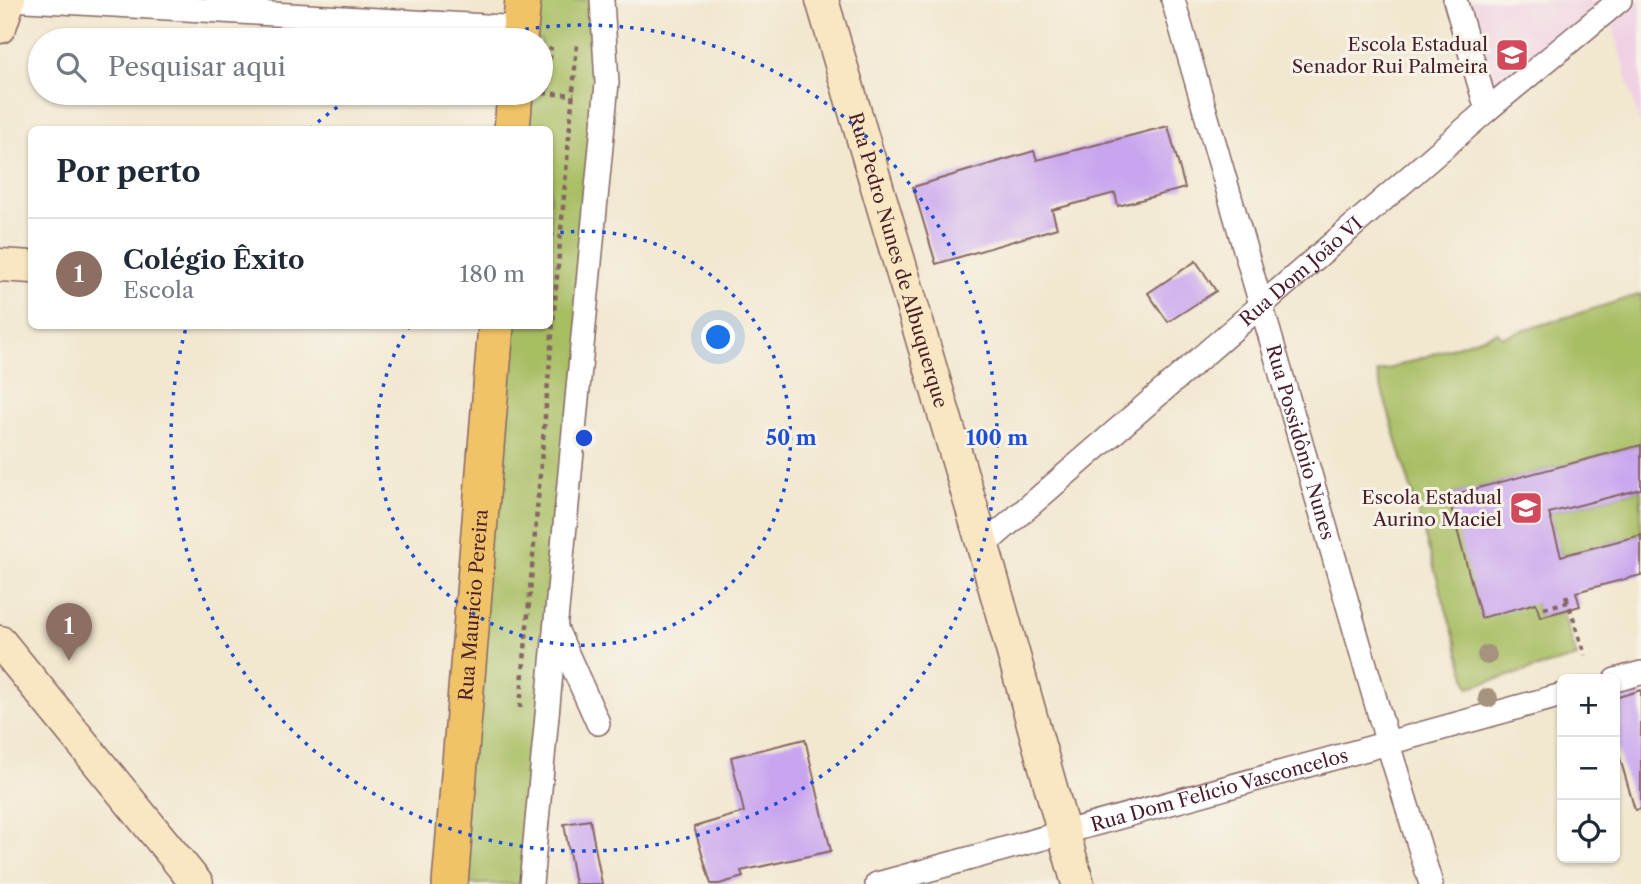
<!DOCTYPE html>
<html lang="pt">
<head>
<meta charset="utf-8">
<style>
  :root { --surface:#fff; --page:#f6f6f7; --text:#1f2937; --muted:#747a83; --line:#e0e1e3; --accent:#db2777 }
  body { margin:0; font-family:"Libre Caslon Text",serif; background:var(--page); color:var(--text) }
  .controls { position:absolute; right:21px; bottom:21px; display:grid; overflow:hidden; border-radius:10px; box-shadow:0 2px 5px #0004 }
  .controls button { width:63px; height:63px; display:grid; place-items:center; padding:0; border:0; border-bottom:2px solid var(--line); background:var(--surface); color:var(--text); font:35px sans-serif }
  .you { position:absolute; left:719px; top:338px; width:24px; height:24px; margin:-18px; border:5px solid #fff; border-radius:50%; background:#1a73e8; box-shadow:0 0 0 10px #1a73e833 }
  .badge { display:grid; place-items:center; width:46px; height:46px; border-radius:50%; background:var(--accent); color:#fff; font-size:23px; font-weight:700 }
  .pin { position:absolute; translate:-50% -58px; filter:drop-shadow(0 2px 4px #0008) }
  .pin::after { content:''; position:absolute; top:37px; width:24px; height:21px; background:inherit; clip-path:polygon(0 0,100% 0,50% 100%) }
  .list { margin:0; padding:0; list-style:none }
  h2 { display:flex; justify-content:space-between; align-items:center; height:91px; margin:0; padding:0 28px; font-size:30px }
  h2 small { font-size:23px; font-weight:400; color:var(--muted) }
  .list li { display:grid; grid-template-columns:46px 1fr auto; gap:21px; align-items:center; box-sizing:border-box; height:112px; padding:0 28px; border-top:2px solid var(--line) }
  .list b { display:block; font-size:26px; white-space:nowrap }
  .list p { margin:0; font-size:23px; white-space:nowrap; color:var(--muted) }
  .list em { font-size:23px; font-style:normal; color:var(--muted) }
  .icon { flex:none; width:38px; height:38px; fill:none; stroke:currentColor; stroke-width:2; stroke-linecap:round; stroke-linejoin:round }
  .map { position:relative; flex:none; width:1641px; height:884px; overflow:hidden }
  .search { position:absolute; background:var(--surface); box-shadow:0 2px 5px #0004; left:28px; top:28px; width:525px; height:77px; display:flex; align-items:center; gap:18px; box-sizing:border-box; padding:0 24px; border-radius:38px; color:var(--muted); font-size:26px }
  .panel { position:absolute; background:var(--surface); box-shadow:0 2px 5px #0004; left:28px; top:126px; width:525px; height:203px; border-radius:10px }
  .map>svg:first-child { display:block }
</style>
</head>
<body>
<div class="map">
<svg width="1641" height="884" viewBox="0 0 1641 884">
  <rect width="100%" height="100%" fill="#f7f3e8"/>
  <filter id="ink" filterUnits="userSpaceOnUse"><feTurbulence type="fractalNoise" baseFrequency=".0143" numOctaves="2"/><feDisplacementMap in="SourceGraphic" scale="14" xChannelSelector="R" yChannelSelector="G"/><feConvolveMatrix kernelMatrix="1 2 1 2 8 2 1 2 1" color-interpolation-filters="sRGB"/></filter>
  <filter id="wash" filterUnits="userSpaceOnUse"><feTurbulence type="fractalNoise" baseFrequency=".00686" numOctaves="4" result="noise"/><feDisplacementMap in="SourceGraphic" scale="28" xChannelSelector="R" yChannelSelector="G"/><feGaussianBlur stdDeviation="1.57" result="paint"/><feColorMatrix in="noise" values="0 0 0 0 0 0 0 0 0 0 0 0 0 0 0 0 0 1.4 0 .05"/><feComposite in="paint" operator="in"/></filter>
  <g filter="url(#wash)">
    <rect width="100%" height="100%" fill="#f2e7cf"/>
    <path fill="#f0d0e4" d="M1455 0H1620L1487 110Z
      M1634 0H1641V129L1611 19Z"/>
    <path fill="#a8be63" stroke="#796e47" stroke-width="2" d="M523 0H602L607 83 531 884H450L496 326H550V130L512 129 515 93H541V40H519Z
      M1641 294V445L1448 496 1536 603 1540 617 1562 611 1577 657 1469 687 1377 373 1498 332 1502 337Z
      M1641 489V535L1561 556 1549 513Z"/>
    <g id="blocks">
      <path fill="#c9a5ef" d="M1168 126 1185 188 1118 206 1115 193 1052 210 1057 228 936 264 913 187 1034 151 1037 160Z
        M1196 261 1216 291 1168 322 1148 293Z
        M1641 445V489L1549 513 1561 556 1641 535V575L1576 592 1580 606 1540 617 1536 603 1481 618 1448 496Z
        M1641 690V809L1635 810 1615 741V698Z
        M805 739 831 851 741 871 743 877 719 884H711L694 827 744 812 731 757Z
        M590 820 602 884H575L564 824Z"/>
    </g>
  </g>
  <g filter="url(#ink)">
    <use href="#blocks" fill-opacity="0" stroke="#856564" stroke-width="2"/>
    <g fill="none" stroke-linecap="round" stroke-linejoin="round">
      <defs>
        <g id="street">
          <path d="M26 0 520 28"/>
          <path id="s1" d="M1173 0 1388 744 1431 884"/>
          <path d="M1455 0 1487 110"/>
          <path id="s2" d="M983 546 1487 110 1620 0"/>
          <path d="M557 631 598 723"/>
          <path d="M1615 680 1641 673"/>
          <path d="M531 884 607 83 602 0"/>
          <path id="s3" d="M877 884 1562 695"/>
        </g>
        <g id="secondary">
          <path id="s4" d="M822 0 983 546 1078 884"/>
          <path d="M0 27 9 0"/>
          <path d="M0 265 32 267"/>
          <path d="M0 642 197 884"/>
        </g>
        <g id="primary">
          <path d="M519 40 523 0"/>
          <path d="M512 130 515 93"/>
          <path id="s5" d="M450 884 496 326"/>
        </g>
      </defs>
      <use href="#street" stroke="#856564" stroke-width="26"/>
      <use href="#secondary" stroke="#856564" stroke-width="35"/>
      <use href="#primary" stroke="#856564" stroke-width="38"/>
      <path stroke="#856564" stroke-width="4.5" stroke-dasharray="5 5" stroke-linecap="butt" d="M547 90 551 47
        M543 93 574 95
        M1566 595 1568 602
        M1544 608 1568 602 1585 655
        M520 708 577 44"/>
      <use href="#street" stroke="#fff" stroke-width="23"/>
      <use href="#secondary" stroke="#f9e7c3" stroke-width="32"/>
      <use href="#primary" stroke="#f1c369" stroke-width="35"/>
    </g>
    <g fill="#a5937e">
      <circle cx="1487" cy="655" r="10"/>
      <circle cx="1488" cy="698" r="10"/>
    </g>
  </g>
  <g fill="none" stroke="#1d4ed8" stroke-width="3.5" stroke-dasharray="3.5 7">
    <path d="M550 234A207 207 0 1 1 409 327"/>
    <path d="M310 129A413 413 0 0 1 356 94M474 40A413 413 0 1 1 186 328"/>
  </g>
  <defs>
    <symbol id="school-square" viewBox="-11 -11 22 22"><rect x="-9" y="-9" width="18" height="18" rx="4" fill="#d1495b" stroke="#f7f3e8"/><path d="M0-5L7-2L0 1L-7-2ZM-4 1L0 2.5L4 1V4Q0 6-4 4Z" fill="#fff"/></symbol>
  </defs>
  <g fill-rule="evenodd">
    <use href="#school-square" x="1493" y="36" width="38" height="38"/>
    <use href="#school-square" x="1507" y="489" width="38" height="38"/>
  </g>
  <g text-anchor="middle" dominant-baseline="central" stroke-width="6" stroke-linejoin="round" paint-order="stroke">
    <g font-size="19" fill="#4a1f2b" stroke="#f7f3e8" text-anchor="end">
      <text x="1488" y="44">Escola Estadual<tspan x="1488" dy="22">Senador Rui Palmeira</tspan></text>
      <text x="1502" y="497">Escola Estadual<tspan x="1502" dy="22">Aurino Maciel</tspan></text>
    </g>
    <g font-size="19" fill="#4a1f2b" stroke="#f7f3e8">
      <text stroke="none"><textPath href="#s4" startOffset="271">Rua Pedro Nunes de Albuquerque</textPath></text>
      <text stroke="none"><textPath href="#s2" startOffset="420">Rua Dom João VI</textPath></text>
      <text stroke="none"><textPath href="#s1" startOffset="460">Rua Possidônio Nunes</textPath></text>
      <text stroke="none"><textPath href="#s5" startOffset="280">Rua Maurício Pereira</textPath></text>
      <text stroke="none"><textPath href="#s3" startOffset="355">Rua Dom Felício Vasconcelos</textPath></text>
    </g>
  </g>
  <circle cx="584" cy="438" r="10" fill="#1d4ed8" stroke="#f7f3e8" stroke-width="3.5"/>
  <g font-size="21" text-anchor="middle" font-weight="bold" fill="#1d4ed8" stroke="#f7f3e8" stroke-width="6" stroke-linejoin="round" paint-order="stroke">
    <text x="791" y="445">50 m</text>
    <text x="997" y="445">100 m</text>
  </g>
</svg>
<div class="controls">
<button>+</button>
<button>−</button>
<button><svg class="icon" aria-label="locate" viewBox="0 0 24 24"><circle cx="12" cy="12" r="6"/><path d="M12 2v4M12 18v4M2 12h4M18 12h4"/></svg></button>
</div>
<div class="you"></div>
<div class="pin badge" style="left:69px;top:661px;background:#8d6e63">1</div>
<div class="search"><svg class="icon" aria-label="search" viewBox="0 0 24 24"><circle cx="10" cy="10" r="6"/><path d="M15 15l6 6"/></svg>Pesquisar aqui</div>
<section class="panel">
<h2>Por perto<small></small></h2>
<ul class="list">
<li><span class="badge" style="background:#8d6e63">1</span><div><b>Colégio Êxito</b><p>Escola</p></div><em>180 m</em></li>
</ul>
</section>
</div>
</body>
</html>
